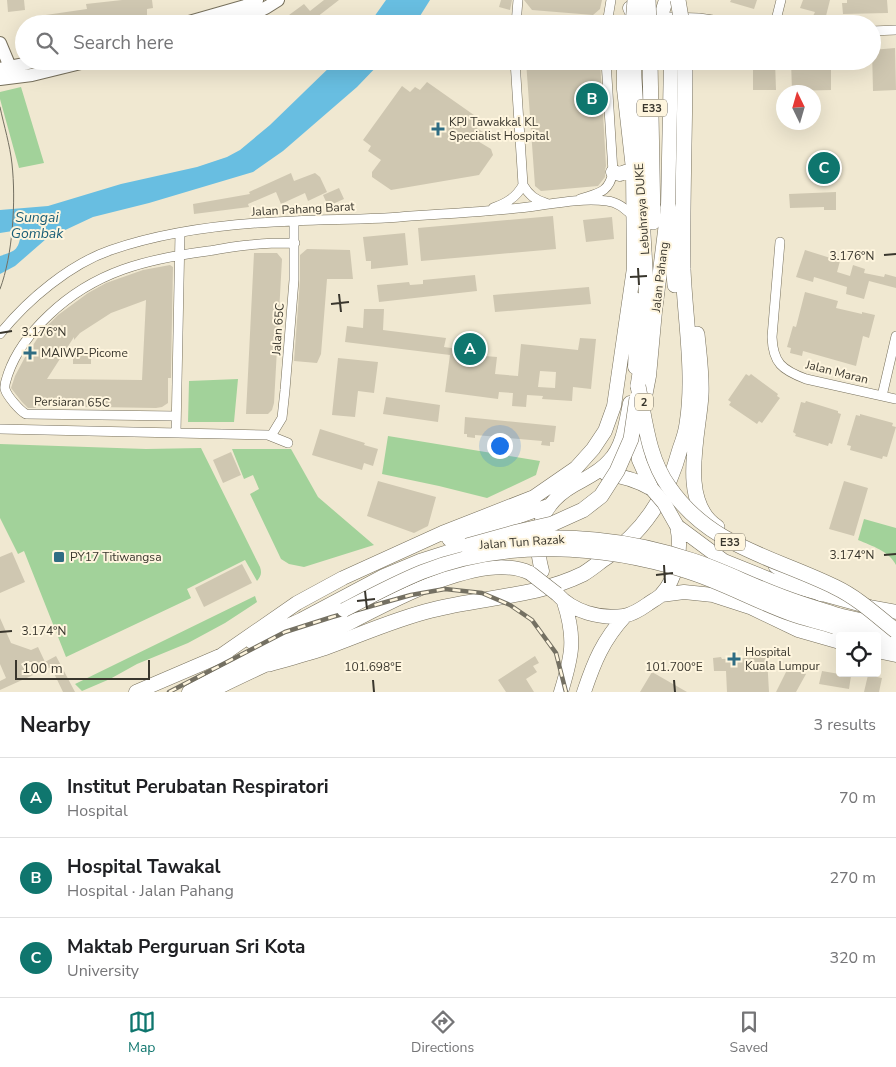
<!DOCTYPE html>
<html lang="en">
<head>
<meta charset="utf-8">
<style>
  :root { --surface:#fff; --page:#f6f6f6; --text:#202124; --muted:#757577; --line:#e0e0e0; --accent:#0f766e }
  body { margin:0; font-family:"Nunito Sans",sans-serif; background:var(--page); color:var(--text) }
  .controls { position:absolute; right:15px; bottom:15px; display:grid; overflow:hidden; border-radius:5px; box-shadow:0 5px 20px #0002 }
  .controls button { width:45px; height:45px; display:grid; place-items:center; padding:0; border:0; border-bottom:1px solid var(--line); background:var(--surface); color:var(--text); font:25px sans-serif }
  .compass { position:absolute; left:776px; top:85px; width:45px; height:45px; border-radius:50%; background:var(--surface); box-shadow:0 5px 20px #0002; rotate:355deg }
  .scale { position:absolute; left:15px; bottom:12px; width:135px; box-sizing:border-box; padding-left:5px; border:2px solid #39362d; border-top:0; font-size:14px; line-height:18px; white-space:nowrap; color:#39362d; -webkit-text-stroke:4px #fef5de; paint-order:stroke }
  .you { position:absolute; left:499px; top:445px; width:18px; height:18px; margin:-12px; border:4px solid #fff; border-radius:50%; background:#1a73e8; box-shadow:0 0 0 8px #1a73e833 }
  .badge { display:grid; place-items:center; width:32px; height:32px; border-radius:50%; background:var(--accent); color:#fff; font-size:16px; font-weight:700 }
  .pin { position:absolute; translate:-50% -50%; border:2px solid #fff; box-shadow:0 1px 5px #0006 }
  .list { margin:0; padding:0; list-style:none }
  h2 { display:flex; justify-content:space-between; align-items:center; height:65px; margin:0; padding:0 20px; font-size:21px }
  h2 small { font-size:16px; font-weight:400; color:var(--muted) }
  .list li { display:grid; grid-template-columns:32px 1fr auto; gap:15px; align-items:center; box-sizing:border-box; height:80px; padding:0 20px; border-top:1px solid var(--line) }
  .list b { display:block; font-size:19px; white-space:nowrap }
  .list p { margin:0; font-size:16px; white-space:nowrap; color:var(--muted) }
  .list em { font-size:16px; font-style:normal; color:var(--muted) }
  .icon { flex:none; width:28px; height:28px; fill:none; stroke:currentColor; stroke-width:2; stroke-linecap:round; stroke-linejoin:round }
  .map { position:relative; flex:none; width:896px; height:692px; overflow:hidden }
  .search { position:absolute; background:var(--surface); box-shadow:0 5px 20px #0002; left:15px; right:15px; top:15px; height:55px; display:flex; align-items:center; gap:12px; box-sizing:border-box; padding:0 18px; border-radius:28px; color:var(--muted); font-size:19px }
  .sheet { height:305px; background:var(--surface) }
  nav { display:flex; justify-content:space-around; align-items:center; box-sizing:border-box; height:70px; border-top:1px solid var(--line); background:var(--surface); font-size:14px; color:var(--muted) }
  nav a { display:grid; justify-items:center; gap:2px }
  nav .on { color:var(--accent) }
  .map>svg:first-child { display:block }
</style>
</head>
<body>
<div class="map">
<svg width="896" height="692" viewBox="0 0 896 692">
  <rect width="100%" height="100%" fill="#f0e8d1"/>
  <path fill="#a2d29a" d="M21 87 44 163 19 168 0 99V92Z
    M238 379 234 422H188L189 381Z
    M388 436 540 461 536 475 487 498 439 486 382 474Z
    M0 444 146 449 201 448 260 567C262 573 261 576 257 581L245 560 187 589 191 598 66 657 24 551 18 554 0 518Z
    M232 449H291L318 497 374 545 304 567 289 564 281 559 250 494 259 489 253 475 244 479Z
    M864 519 896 528V565C889 551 872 546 858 540Z
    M255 596 257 602 225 623 188 643 137 664 110 679 82 691 75 684Z"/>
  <path fill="#68bee1" d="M386 0H430L415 24H369Z
    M336 61H382L357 87 283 151 253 172 149 203 93 217 46 239 15 266 0 274V256C15 251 18 251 21 234L19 230 0 233V210L48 206 121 184 197 167 227 157 240 150 270 125Z"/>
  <path fill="#cfc7b1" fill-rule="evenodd" d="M7 0H24L25 10 8 12Z
    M122 0H152L153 8 147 9V15L85 21 86 24H33L32 17 87 9 86 4Z
    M324 0H339L308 24H296L289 15 304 4 310 11Z
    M501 0H512L510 10 499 7Z
    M524 0H602L600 9 593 15 532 10Z
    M731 0H757L754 9 730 2Z
    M803 0H830L825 20 813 16 815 12 800 8Z
    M847 0H887L888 13 843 14 842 3H847Z
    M895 48 896 90 873 91 872 50Z
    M526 61H600L606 166 605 170V177L598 186 541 191 535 186Z
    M753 61H775L776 90H753Z
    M791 61H831V90L792 91Z
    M427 82 481 120 475 127 483 132 476 140 491 149 493 155 479 175 391 190 372 177V172L381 160 368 151 371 146 363 140 402 86 410 92 415 87 420 90Z
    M291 173 294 181 315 173 320 177 327 192 308 201 305 193 281 204 276 192 248 204 249 207 194 214 193 204 250 194 249 192Z
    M339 188 344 199 328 206 323 195Z
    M836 192V210H824V207L790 208 789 194Z
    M553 216 556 249 421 261 418 228Z
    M612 217 614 239 586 242 583 220Z
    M405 233 408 265 371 269V261H366L363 237Z
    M307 249 350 250 353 279H327L321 354 317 363 294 361 300 280V255Z
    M805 250 840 261 837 272 850 276 853 265 865 269 864 273 884 277 885 274 896 277V288L869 281 864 299 846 294 847 287 814 277 813 282 796 277Z
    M254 253H277L282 259 274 403 272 410 268 414H246Z
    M170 265 173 267 171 368V378H168V403L162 407 156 408 36 406V408H28L22 402 11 388 15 376 24 359 37 339 49 324 58 315 88 293 106 283 143 270ZM146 300 142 380 47 379 74 337V340L80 333 111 313Z
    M475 275 477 291 379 302 377 285 409 282 410 285 423 284V280Z
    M589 287 591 304 495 312 493 295Z
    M805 292 838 301 836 308 862 314V312L875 315 869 338 863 336 856 366 803 351 802 356 790 353 791 348 787 347 793 326 796 327Z
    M364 309H384L383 330 446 338 444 347 473 351V355L497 357 495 374 518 376 521 344 578 350 580 338 596 339 591 389 573 387 572 401 542 399 543 396 527 395 526 407 512 406 513 393 499 392 498 399 445 392 450 355 345 342 347 326 363 328ZM540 371 556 372 555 388 538 387Z
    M73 354H91V364H73Z
    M338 358 378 362 374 393 358 391 355 417 332 415Z
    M746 374 749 376 751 374 778 394 777 396 780 398 762 423 759 421 757 424 729 405 731 402 728 400Z
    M386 397 440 405 438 422 383 414Z
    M806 401 838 411V413L841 414 832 444 829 443 828 446 795 436 796 434 793 432 801 402 805 403Z
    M860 414 893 423 892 426 896 427 887 457 883 456 882 459 850 450 851 446 847 445 856 415 860 416Z
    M465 417 556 426 554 442H550V446L541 445 542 441 507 438V441L498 440 499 437 475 435V438L467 437V434H464Z
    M320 429 365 443 364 445 378 449 373 466 364 463 362 470 312 455Z
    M231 452 241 475 223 483 213 460Z
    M378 481 436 497 428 526 414 533 367 516Z
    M844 481 868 488 854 536 829 529Z
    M12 552 25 582 0 593V557Z
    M242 564 252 583 204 607 195 588Z
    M0 618 11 643 31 650 38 647 45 662 56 656 75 692H63L51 667 0 690V681L6 678 0 664Z
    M535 656 539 663 533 666 537 672 526 679 534 692H506L498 680Z
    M721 657 722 659 767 657 769 692H727L726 671H714L713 658Z
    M789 666 806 674 796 692H776Z
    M822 671 851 676 849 689 819 684Z
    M652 672 687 692H640Z
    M868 675 882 678 879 692H864Z"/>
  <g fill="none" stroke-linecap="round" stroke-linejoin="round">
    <defs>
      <path id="street" d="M670 17 699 18 741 24
        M516 24 518 0
        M607 24 611 0
        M775 24 781 0
        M872 31 896 30
        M515 61 523 185C529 195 535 200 546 203
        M580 199C598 193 609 193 613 172L606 61
        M493 208C506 203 516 198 523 185
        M780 242 772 337C773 363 782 370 806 379L896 399
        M0 334C27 300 70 264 111 250 166 231 235 223 294 221 333 219 372 220 411 216 444 214 477 212 509 209 542 207 574 197 607 201 618 202 625 209 633 216
        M882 396 896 336
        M176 416 26 414C20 411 7 396 5 389 4 384 7 378 8 374 16 351 32 331 49 315 95 271 147 259 208 251 222 249 235 246 249 245 264 243 280 243 295 243
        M0 429 268 435 288 443
        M176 433 180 233
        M271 436 282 418 285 390 294 280V221"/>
      <path id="secondary" d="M182 24 245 6 257 0
        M225 24C244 19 261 12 278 0
        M0 43 13 74
        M0 69 38 61
        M0 79 32 75 89 61"/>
      <path id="primary" d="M630 8 635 19 648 23 657 21 661 16 666 0
        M624 61V89L633 169 634 278
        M613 172 620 174 633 169
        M635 367 637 327 635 299
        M606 474C623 476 637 480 652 489
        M652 489 639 460 637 447 638 433 649 376 655 311 668 207 671 61
        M677 526 724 561 771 580 870 607 896 612
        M449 539 483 529 548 506
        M542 571C532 534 539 505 574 485 586 478 600 472 609 461 623 447 626 423 630 403
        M557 594C573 612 600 619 624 616 633 614 641 609 648 604 652 601 658 598 661 595 678 577 682 549 677 526
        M661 595 684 592 713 595 750 607 798 630 840 642
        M838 615 891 627
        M835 627 870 636
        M877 637 896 641
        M252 642 301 620 384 576 420 561 467 546
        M877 651 896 655
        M219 657 297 603 343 578 442 533 534 497 576 468 593 449 605 431 614 406 634 268
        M136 692 227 653
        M189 692 344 610
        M209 692C244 674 280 659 315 641 365 616 477 547 530 573
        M561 692C572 656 576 639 564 602
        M584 692C594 662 603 640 625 616"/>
      <path id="highway" d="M633 61 647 303 645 342 638 386
        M650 61 653 222
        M668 207 675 285
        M697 334C699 354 702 375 701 395 699 433 678 502 717 527
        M776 566 821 594
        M269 664C287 659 306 654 324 648 360 635 395 619 432 610 482 597 536 597 583 574 590 570 597 564 604 559 644 532 668 495 680 449 683 441 686 432 687 424 695 375 685 319 683 269 682 200 685 130 685 61"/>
    </defs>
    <use href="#street" stroke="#77705c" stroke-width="10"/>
    <use href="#secondary" stroke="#77705c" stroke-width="14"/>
    <use href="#primary" stroke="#77705c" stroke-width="15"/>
    <use href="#highway" stroke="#77705c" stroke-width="16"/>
    <use href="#street" stroke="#fff" stroke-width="9"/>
    <use href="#secondary" stroke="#fff" stroke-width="12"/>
    <use href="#primary" stroke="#fff" stroke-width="14"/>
    <use href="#highway" stroke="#fff" stroke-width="15"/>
    <path stroke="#747062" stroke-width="1" d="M0 107C4 126 10 145 12 164 16 200 13 255 0 289"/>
    <defs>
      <path id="rail" d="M169 692 285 632 332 617 411 595 445 589 482 593 510 605 532 620 556 653 566 692"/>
    </defs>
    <use href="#rail" stroke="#747062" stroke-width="4.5"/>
    <use href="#rail" stroke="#fef5de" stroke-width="2.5" stroke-dasharray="8" stroke-linecap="butt"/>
    <defs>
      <path id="primary-bridge" d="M652 489 664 503 677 526
        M497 542C562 532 630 539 692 560 723 570 753 586 784 597 802 604 820 609 838 615
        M530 573 557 594
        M344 610C369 597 395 583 422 572 505 539 602 545 686 571 722 582 755 601 791 614 805 619 820 622 835 627"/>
      <path id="highway-bridge" d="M648 0 649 24
        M678 0 682 24
        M633 24 635 0
        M638 386C645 420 648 458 669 487 710 547 774 557 835 587 858 598 876 615 896 631
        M467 546 517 532 552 524 583 510 601 496 617 471 631 439 637 398"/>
    </defs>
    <use href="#primary-bridge" stroke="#77705c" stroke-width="15" stroke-linecap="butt"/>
    <use href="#highway-bridge" stroke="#77705c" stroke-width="16" stroke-linecap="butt"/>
    <use href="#primary-bridge" stroke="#fff" stroke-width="14"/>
    <use href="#highway-bridge" stroke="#fff" stroke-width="15"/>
  </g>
  <path fill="none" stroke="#39362d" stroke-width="2" d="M884 255 896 254M638 268 639 285M630 277 647 276M339 294 341 312M331 304 349 302M0 333 12 331M884 555 896 554M664 565 665 583M656 575 673 573M365 591 367 609M357 601 375 599M0 632 12 631M373 680 374 692M674 680 675 692"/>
  <g fill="#2f6d83" stroke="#fef5de" stroke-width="2">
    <path d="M435.5 121.5h5v5h5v5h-5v5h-5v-5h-5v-5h5z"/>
    <path d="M27.5 345.5h5v5h5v5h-5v5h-5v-5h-5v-5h5z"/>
    <rect x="53" y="551" width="12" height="12" rx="2.5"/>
    <path d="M731.5 651.5h5v5h5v5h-5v5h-5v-5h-5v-5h5z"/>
  </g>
  <g text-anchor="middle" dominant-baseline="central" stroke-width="4" stroke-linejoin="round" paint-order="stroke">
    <g fill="#fef5de" stroke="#746f62" stroke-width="1">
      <rect x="637" y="99.5" width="30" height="17" rx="4"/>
      <rect x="635" y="393.5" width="18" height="17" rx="4"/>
      <rect x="715" y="533.5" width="30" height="17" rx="4"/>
    </g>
    <g font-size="11" font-weight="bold" fill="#39362d">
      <text x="652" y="108">E33</text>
      <text x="644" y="402">2</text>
      <text x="730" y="542">E33</text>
    </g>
    <g font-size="12" fill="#39362d" stroke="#fef5de" text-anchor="start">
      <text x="449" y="122">KPJ Tawakkal KL<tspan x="449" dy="14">Specialist Hospital</tspan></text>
      <text x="41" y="353">MAIWP-Picome</text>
      <text x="70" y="557">PY17 Titiwangsa</text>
      <text x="745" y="652">Hospital<tspan x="745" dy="14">Kuala Lumpur</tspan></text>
    </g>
    <g font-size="12" fill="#39362d" stroke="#fef5de">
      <text transform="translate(303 209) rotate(-3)">Jalan Pahang Barat</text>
      <text transform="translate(642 209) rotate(-94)">Lebuhraya DUKE</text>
      <text transform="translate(660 277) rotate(-83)">Jalan Pahang</text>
      <text transform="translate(278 329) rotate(-86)">Jalan 65C</text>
      <text transform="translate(837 372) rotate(14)">Jalan Maran</text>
      <text transform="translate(72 402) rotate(1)">Persiaran 65C</text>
      <text transform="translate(522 542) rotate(-4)">Jalan Tun Razak</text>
    </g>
    <g font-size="14" font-style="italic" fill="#1a5e77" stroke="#fef5de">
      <text x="37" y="217">Sungai<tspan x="37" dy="16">Gombak</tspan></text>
    </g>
  </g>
  <g font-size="12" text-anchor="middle" fill="#39362d" stroke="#fef5de" stroke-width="4" stroke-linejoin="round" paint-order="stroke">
    <text x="852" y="260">3.176°N</text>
    <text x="44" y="336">3.176°N</text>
    <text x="852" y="559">3.174°N</text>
    <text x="44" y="635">3.174°N</text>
    <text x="373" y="671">101.698°E</text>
    <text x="674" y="671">101.700°E</text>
  </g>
</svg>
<div class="controls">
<button><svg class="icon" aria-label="locate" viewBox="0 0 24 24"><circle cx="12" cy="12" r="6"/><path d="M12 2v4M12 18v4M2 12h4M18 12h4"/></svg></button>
</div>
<svg class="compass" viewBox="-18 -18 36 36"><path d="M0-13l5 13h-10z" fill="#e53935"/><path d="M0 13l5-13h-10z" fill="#757577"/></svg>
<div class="scale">100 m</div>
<div class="you"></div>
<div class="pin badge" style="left:470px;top:349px">A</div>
<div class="pin badge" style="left:592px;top:99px">B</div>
<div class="pin badge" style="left:824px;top:168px">C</div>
<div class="search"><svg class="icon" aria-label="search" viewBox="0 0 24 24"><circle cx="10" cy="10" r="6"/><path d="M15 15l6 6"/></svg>Search here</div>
</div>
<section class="sheet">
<h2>Nearby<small>3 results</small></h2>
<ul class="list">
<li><span class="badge">A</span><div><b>Institut Perubatan Respiratori</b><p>Hospital</p></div><em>70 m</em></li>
<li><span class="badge">B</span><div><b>Hospital Tawakal</b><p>Hospital · Jalan Pahang</p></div><em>270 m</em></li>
<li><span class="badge">C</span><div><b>Maktab Perguruan Sri Kota</b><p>University</p></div><em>320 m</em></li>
</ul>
</section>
<nav>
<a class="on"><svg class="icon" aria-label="map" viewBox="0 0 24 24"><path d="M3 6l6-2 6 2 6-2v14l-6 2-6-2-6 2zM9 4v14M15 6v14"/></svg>Map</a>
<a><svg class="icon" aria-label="directions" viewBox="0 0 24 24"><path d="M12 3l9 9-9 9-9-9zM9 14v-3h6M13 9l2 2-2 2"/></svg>Directions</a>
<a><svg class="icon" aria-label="saved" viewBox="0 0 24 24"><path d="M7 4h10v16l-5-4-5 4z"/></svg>Saved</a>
</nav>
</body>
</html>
